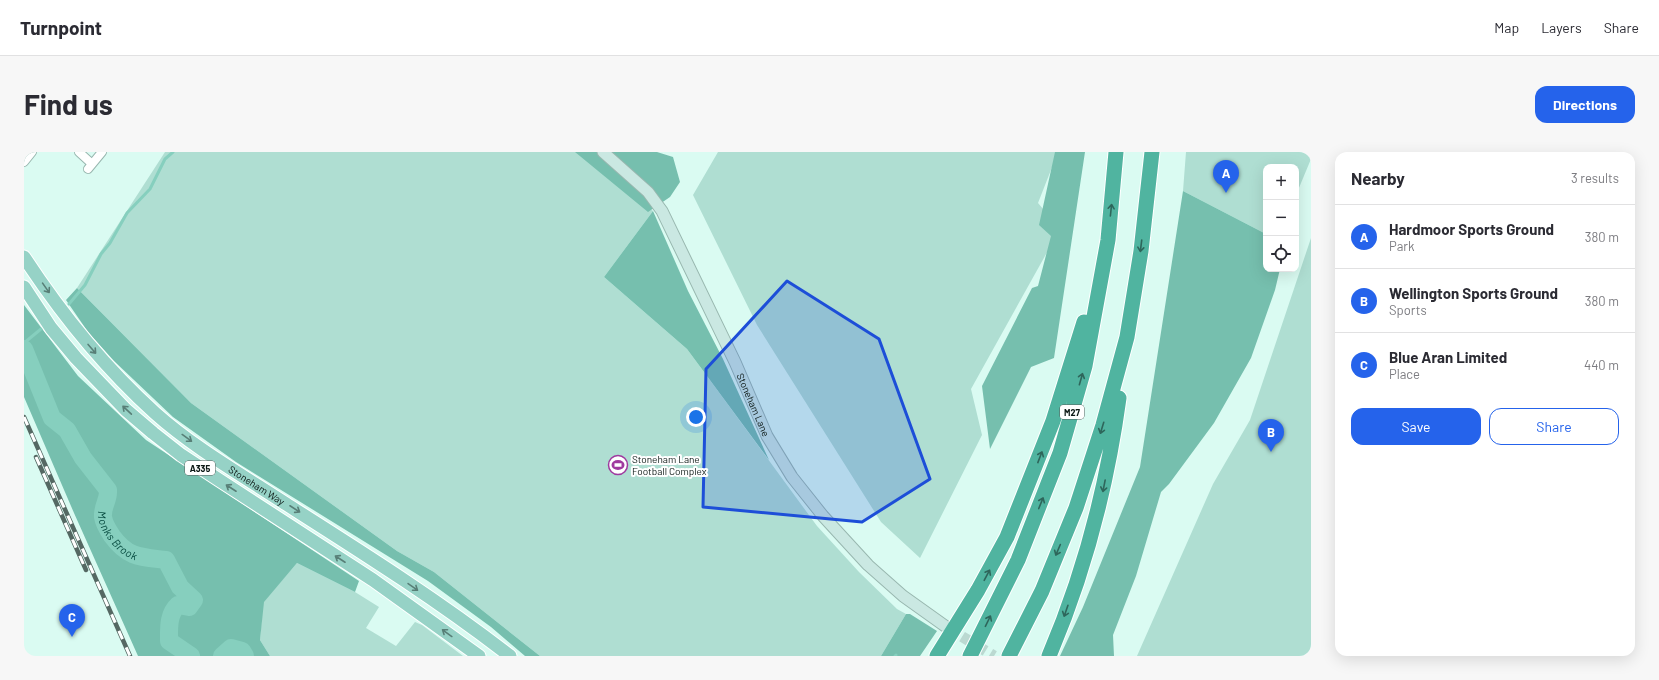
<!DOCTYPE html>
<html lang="en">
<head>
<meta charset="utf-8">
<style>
  :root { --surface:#fff; --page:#f7f7f7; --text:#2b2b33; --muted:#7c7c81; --line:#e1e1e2; --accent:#2563eb }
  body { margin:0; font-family:Barlow,sans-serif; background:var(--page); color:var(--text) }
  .controls { position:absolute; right:12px; top:12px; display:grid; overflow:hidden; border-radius:8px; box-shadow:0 4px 16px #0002 }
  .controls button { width:36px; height:36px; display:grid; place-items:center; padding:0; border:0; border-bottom:1px solid var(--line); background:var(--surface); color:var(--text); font:20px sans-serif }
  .you { position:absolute; left:672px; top:265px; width:14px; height:14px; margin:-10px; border:3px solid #fff; border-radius:50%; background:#1a73e8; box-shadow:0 0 0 6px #1a73e833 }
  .badge { display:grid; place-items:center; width:26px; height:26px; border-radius:50%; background:var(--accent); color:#fff; font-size:13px; font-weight:700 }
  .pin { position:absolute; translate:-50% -33px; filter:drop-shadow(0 1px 2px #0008) }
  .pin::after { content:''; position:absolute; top:21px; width:14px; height:12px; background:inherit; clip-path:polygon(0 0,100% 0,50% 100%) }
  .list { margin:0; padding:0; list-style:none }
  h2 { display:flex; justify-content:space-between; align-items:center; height:52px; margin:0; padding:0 16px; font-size:17px }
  h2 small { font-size:13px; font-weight:400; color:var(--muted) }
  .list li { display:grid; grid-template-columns:26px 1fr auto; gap:12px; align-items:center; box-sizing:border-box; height:64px; padding:0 16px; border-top:1px solid var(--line) }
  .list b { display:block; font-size:15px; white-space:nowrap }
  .list p { margin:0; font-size:13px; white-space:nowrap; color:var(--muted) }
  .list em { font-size:13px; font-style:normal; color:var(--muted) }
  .actions { display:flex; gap:8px; padding:12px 16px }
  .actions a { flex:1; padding:9px 0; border:1px solid var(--accent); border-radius:12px; text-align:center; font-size:14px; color:var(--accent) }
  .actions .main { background:var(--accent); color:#fff }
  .icon { flex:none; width:22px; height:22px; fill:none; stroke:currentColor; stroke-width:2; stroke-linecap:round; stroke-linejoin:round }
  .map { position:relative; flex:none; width:1287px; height:504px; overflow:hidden; border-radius:12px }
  header { display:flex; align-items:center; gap:24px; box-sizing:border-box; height:56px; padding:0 20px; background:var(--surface); border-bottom:1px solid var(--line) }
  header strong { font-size:19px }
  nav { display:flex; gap:22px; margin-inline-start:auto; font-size:14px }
  .intro { display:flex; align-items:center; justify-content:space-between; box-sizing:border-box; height:96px; padding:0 24px }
  h1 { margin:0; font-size:28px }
  .button { padding:10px 18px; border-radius:12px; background:var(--accent); color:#fff; font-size:14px; font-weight:700 }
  main { display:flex; gap:24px; padding:0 24px }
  aside { flex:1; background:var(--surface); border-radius:12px; box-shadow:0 4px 16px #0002 }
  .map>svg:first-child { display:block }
</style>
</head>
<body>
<header>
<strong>Turnpoint</strong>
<nav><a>Map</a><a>Layers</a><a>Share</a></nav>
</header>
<div class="intro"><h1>Find us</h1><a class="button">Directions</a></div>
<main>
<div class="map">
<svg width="1287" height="504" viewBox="0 0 1287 504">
  <rect width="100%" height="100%" fill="#dafbf2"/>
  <path fill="#afded2" d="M141 0H556L629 59 580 125 663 197 793 374 835 420 873 457 882 462 857 504H516L410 420 373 399 167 251 53 136Z
    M694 0H1034L1014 51 1036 77 947 237 958 283 896 406 857 370 733 173 669 43Z
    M1162 0H1287V7L1272 43V15H1242V82L1159 39Z
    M1287 86V504H1113L1189 332 1226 268Z
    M273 411 331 440 355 455 342 476 372 494 391 470 398 473 439 504H246L236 488 239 450Z"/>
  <path fill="#76bfae" d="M551 0H633L649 5 656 30 646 45 624 60Z
    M1031 0H1061L1030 206 1007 215 966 297 958 234 1008 136 1014 134 1027 84 1015 73Z
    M1159 39 1242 82V117H1256L1251 138 1227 206 1190 271 1145 332 1137 340 1112 424 1089 483 1090 504H1036L1059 455 1116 315Z
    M629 59 664 139 699 207 745 308 663 197 580 125Z
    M53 136 167 251 373 399 410 420 516 504H501L467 475 404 429 212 310 149 265 90 209 64 180 42 148Z
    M0 153 54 224 122 288 335 429 331 440 273 411 240 450 236 488 246 504H114L50 361 0 245Z
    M882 462H886L913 479 896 504H857Z"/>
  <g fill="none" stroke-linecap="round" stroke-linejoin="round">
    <path stroke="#86cfbe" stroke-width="3" d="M45 152 61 133 77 102 86 91 103 61 126 37 141 7 149 0
      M0 191 17 177
      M160 504V500
      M871 504 872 503"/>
    <g stroke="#86cfbe" stroke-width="18">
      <path id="s1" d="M0 197 28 266 43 278 59 306 84 338C85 348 78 354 79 365 80 372 84 378 88 384 104 406 117 405 142 408L156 435 170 448 165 455 154 453C144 462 145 476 145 489L167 504"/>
      <path d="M198 504 207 496 218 499 221 504"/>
    </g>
    <path stroke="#bbd9d1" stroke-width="11" stroke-dasharray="11 5.5" stroke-linecap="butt" d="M924 476 970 504"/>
    <defs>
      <path id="street" d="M55 0 67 11
        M0 10 8 0
        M64 17 78 0"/>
      <g id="secondary">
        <path id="s2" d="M579 0 624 40 638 59 711 210 743 284 768 325 799 364 844 413 879 444 921 474"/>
      </g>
      <g id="primary">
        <path id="s3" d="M0 105C38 163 79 214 131 261 169 295 216 322 259 350 336 399 414 448 486 504"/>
        <path d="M0 135 27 176 52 206 102 258 129 281 157 303 195 328 349 428 455 504"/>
      </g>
      <path id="highway" d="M913 504 954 438 983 385 1029 269 1060 170
        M946 504 994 408 1036 301 1061 214 1084 88 1092 0
        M985 504 1018 439 1052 356 1079 273 1103 185 1117 99 1128 0
        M1025 504C1060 422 1083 334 1095 246"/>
    </defs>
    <use href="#street" stroke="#98b7af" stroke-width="10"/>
    <use href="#secondary" stroke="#98b7af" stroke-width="13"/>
    <use href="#primary" stroke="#fff" stroke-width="15"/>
    <use href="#highway" stroke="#fff" stroke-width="17"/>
    <use href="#street" stroke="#fff" stroke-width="8"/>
    <use href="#secondary" stroke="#cae8e2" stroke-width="11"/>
    <use href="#primary" stroke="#96d2c6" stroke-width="13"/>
    <use href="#highway" stroke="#50b4a0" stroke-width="15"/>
    <defs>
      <path id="rail" d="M0 265 106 504
        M12 305 62 418"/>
    </defs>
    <use href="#rail" stroke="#556863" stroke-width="4.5"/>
    <use href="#rail" stroke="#fff" stroke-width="3" stroke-dasharray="9" stroke-linecap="butt"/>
  </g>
  <defs><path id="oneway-shaft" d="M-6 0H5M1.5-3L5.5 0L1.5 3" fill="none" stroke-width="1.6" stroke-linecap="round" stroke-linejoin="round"/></defs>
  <g stroke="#2e665b">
    <use href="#oneway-shaft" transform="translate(1087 58) rotate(-84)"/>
    <use href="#oneway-shaft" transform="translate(1117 94) rotate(97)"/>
    <use href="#oneway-shaft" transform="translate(1057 227) rotate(-74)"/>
    <use href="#oneway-shaft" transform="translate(1078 276) rotate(107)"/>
    <use href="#oneway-shaft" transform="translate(1016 305) rotate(-69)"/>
    <use href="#oneway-shaft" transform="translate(1080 334) rotate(101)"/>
    <use href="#oneway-shaft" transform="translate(1017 351) rotate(-68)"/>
    <use href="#oneway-shaft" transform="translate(1034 398) rotate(113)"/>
    <use href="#oneway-shaft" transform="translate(963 423) rotate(-62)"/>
    <use href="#oneway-shaft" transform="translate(1042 459) rotate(109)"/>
    <use href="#oneway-shaft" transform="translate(964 469) rotate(-64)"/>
  </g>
  <g stroke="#587f77">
    <use href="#oneway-shaft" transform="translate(22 136) rotate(55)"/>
    <use href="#oneway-shaft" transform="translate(68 197) rotate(49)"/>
    <use href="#oneway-shaft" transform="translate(103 258) rotate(-137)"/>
    <use href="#oneway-shaft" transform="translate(163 286) rotate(36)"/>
    <use href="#oneway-shaft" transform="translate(207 336) rotate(-147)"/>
    <use href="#oneway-shaft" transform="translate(271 357) rotate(33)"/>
    <use href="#oneway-shaft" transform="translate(316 407) rotate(-147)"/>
    <use href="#oneway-shaft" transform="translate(389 435) rotate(35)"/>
    <use href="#oneway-shaft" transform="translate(423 481) rotate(-144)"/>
  </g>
  <path fill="#1d4ed8" fill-opacity="0.2" stroke="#1d4ed8" stroke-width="3" stroke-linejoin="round" d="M763 129 855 187 906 327 838 370 679 355 682 217Z"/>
  <defs>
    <symbol id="stadium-ring" viewBox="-11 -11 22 22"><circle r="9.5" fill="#fff" stroke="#9f3a9f" stroke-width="1.5"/><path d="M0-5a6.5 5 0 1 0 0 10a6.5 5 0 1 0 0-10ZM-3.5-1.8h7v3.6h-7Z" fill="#9f3a9f"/></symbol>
  </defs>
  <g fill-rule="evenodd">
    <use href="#stadium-ring" x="583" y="302" width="22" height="22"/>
  </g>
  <g text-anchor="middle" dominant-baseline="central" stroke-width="4" stroke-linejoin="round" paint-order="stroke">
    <g fill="#fff" stroke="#565e5c" stroke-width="1">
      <rect x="1036" y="253" width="24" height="14" rx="3"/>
      <rect x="161" y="309" width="30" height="14" rx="3"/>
    </g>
    <g font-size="9" font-weight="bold" fill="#0d1916">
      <text x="1048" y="260">M27</text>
      <text x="176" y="316">A335</text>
    </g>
    <g font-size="10" fill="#0d1916" stroke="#fff">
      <text stroke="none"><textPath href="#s2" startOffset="298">Stoneham Lane</textPath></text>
      <text stroke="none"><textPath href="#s3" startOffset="329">Stoneham Way</textPath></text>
    </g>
    <g font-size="10" fill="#0d1916" stroke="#fff" text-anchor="start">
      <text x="608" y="307">Stoneham Lane<tspan x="608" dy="12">Football Complex</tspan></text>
    </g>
    <g font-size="11" font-style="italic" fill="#04483d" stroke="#fff">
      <text stroke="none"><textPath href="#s1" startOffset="218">Monks Brook</textPath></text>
    </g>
  </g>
</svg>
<div class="controls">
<button>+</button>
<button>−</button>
<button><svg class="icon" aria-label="locate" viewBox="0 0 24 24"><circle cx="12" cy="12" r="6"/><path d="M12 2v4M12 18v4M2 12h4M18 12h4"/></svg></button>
</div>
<div class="you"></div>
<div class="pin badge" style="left:1202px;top:41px">A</div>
<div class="pin badge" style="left:1247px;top:300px">B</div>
<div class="pin badge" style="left:48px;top:485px">C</div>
</div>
<aside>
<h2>Nearby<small>3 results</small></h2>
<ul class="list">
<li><span class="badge">A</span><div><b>Hardmoor Sports Ground</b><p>Park</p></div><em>380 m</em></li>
<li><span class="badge">B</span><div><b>Wellington Sports Ground</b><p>Sports</p></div><em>380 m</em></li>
<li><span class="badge">C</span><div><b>Blue Aran Limited</b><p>Place</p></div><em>440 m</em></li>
</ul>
<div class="actions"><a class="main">Save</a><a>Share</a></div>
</aside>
</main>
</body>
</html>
